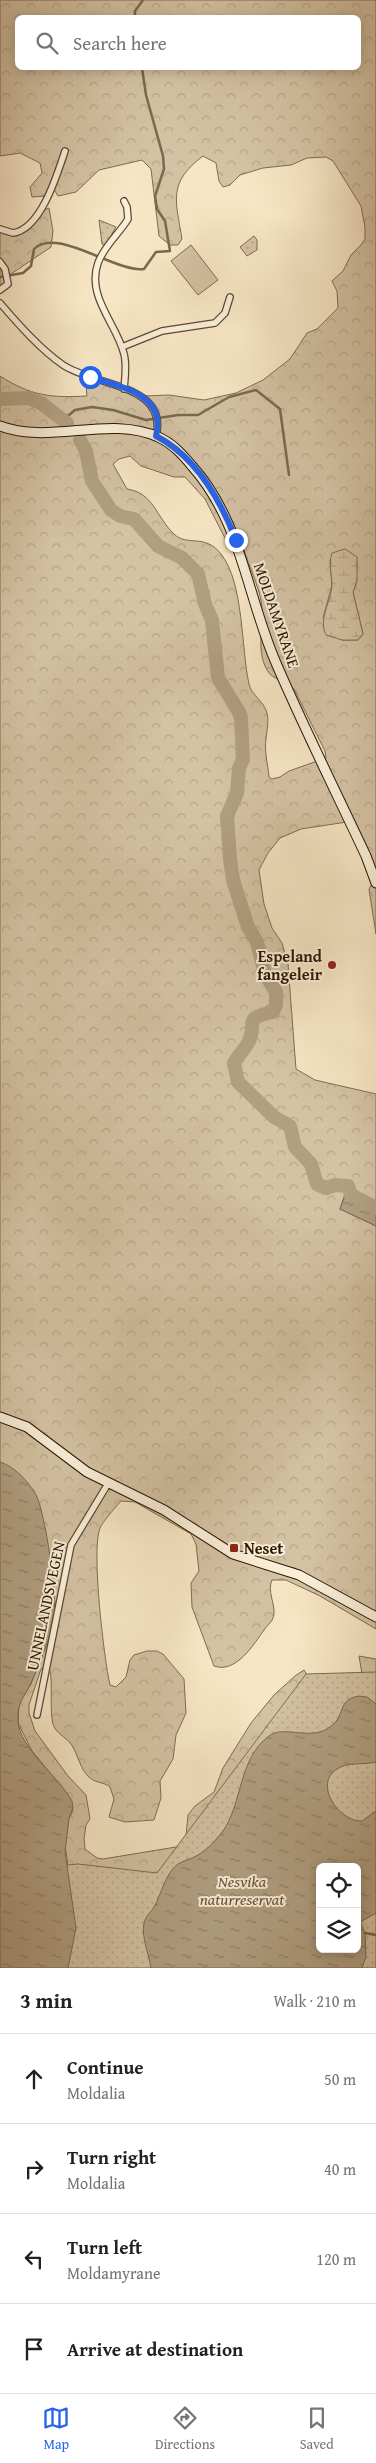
<!DOCTYPE html>
<html lang="en">
<head>
<meta charset="utf-8">
<style>
  :root { --surface:#fff; --page:#f6f6f6; --text:#202124; --muted:#757577; --line:#e0e0e0; --accent:#2563eb }
  body { margin:0; font-family:"Gentium Book Plus",serif; background:var(--page); color:var(--text) }
  .controls { position:absolute; right:15px; bottom:15px; display:grid; overflow:hidden; border-radius:8px; box-shadow:0 2px 12px #0003 }
  .controls button { width:45px; height:45px; display:grid; place-items:center; padding:0; border:0; border-bottom:1px solid var(--line); background:var(--surface); color:var(--text); font:25px sans-serif }
  .stop { position:absolute; width:15px; height:15px; margin:-11px; border:4px solid #2563eb; border-radius:50%; background:#fff }
  .stop.end { background:#2563eb; border-color:#fff; box-shadow:0 1px 5px #0008 }
  .list { margin:0; padding:0; list-style:none }
  h2 { display:flex; justify-content:space-between; align-items:center; height:65px; margin:0; padding:0 20px; font-size:21px }
  h2 small { font-size:16px; font-weight:400; color:var(--muted) }
  .list li { display:grid; grid-template-columns:32px 1fr auto; gap:15px; align-items:center; box-sizing:border-box; height:90px; padding:0 20px; border-top:1px solid var(--line) }
  .list b { display:block; font-size:19px; white-space:nowrap }
  .list p { margin:0; font-size:16px; white-space:nowrap; color:var(--muted) }
  .list em { font-size:16px; font-style:normal; color:var(--muted) }
  .icon { flex:none; width:28px; height:28px; fill:none; stroke:currentColor; stroke-width:2; stroke-linecap:round; stroke-linejoin:round }
  .map { position:relative; flex:none; width:376px; height:1968px; overflow:hidden }
  .search { position:absolute; background:var(--surface); box-shadow:0 2px 12px #0003; left:15px; right:15px; top:15px; height:55px; display:flex; align-items:center; gap:12px; box-sizing:border-box; padding:0 18px; border-radius:8px; color:var(--muted); font-size:19px }
  .sheet { height:425px; background:var(--surface) }
  nav { display:flex; justify-content:space-around; align-items:center; box-sizing:border-box; height:70px; border-top:1px solid var(--line); background:var(--surface); font-size:14px; color:var(--muted) }
  nav a { display:grid; justify-items:center; gap:2px }
  nav .on { color:var(--accent) }
  .map>svg:first-child { display:block }
</style>
</head>
<body>
<div class="map">
<svg width="376" height="1968" viewBox="0 0 376 1968">
  <defs>
    <pattern id="forest-crowns" width="20" height="18" patternUnits="userSpaceOnUse" patternTransform="scale(1.25)"><rect width="20" height="18" fill="#d4c2a4"/><path d="M2 6a3 3 0 1 1 6 0M12 15a3 3 0 1 1 6 0" fill="none" stroke="#b6a68b"/></pattern>
    <pattern id="wetland-marsh" width="20" height="14" patternUnits="userSpaceOnUse" patternTransform="scale(1.25)"><rect width="20" height="14" fill="#d4c2a4"/><path d="M1 5h8M5 5V1M11 12h8M15 12V8" fill="none" stroke="#b6a68b"/></pattern>
    <pattern id="park-dots" width="8" height="8" patternUnits="userSpaceOnUse" patternTransform="scale(1.25)"><rect width="8" height="8" fill="#d4c2a4"/><path d="M2 2h.1M6 6h.1" fill="none" stroke="#b6a68b" stroke-width="1.8" stroke-linecap="round"/></pattern>
    <pattern id="water-ripples" width="26" height="14" patternUnits="userSpaceOnUse" patternTransform="scale(1.25)"><rect width="26" height="14" fill="#b19f82"/><path d="M2 4q2-2 4 0t4 0M15 11q2-2 4 0t4 0" fill="none" stroke="#908068"/></pattern>
  </defs>
  <rect width="100%" height="100%" fill="#f7e6c5"/>
  <filter id="stains"><feTurbulence type="fractalNoise" baseFrequency=".004" numOctaves="4"/><feColorMatrix values="0 0 0 0 .2 0 0 0 0 .09 0 0 0 0 .02 0 0 0 .5 -.17"/></filter>
  <radialGradient id="worn" r=".72"><stop offset=".6" stop-color="#630" stop-opacity="0"/><stop offset="1" stop-color="#630" stop-opacity=".3"/></radialGradient>
  <path fill="#d4c2a4" stroke="#7e6c52" d="M191 245 218 280 198 295 171 261Z"/>
  <path fill="url(#forest-crowns)" stroke="#7e6c52" fill-rule="evenodd" d="M0 0H376V934L369 889 374 880 347 822 301 829 280 838 268 853 259 870 264 904 272 928 282 943 288 964 296 1069 315 1080 376 1094V1202L353 1192 352 1187 347 1188 340 1209 376 1226V1629L320 1596 286 1580H272C267 1590 275 1604 274 1614 273 1622 268 1624 264 1630 254 1644 236 1674 214 1666L192 1607 191 1583 199 1571 196 1544 191 1534 135 1502 121 1501C118 1504 101 1524 100 1528 91 1549 104 1659 110 1685L116 1687 126 1677 130 1660 134 1655 147 1651H157L163 1654 184 1679 186 1713 176 1735 173 1759 160 1781 161 1798 154 1820 125 1822 109 1817 114 1799 110 1787C104 1782 96 1783 90 1778 80 1770 78 1754 71 1744 65 1736 56 1734 53 1724 49 1709 54 1674 48 1666L41 1669 29 1705V1713L35 1731 68 1776 86 1795 90 1819 86 1825 84 1839 85 1849 97 1858 103 1859 182 1846 186 1836 188 1815 195 1806 214 1792 223 1768 251 1723 274 1695 295 1676 304 1670 307 1675 170 1874 72 1892 65 1845 69 1818 73 1811 64 1790 32 1751 18 1723 19 1703 31 1684 49 1636 55 1603 47 1542 38 1500 21 1476 0 1462V376C31 396 51 398 87 396L85 374 144 396 169 395 204 400 236 393 263 380 290 359 307 333 317 329 338 308 337 291 332 281 343 271 351 255 361 245 365 239V227L361 206 333 161 326 157 307 158 291 165 263 168 240 175 230 185 223 187 219 181 216 163 203 156C167 183 176 201 182 239L178 245H170L159 236 151 169 142 160 99 170 76 192 58 196 55 191 49 189 45 196 32 197 30 187 42 173 40 163 20 153 0 156ZM18 18H358V68H18ZM130 456 141 466 174 477H185L205 499 228 544 244 550C249 567 258 584 261 601 265 623 255 649 267 670 273 681 287 680 294 689L325 751 326 758 289 771 280 777 272 779 269 777C268 765 264 751 266 739 267 729 269 722 267 713 264 701 251 695 249 684 241 648 244 583 221 554 205 533 187 547 174 534 156 517 154 493 127 489L113 464 119 459ZM330 560 357 564 356 585 353 592 363 634 358 640H342L323 618 332 585Z
    M49 208 53 231 51 247 8 276 9 281 0 290V228L14 234 24 233 39 212Z
    M359 1656 376 1659V1687L363 1680Z"/>
  <path fill="url(#wetland-marsh)" stroke="#7e6c52" d="M345 549 357 557V581L353 592 363 634 358 640H342L326 635C318 619 331 602 332 585 332 574 328 564 332 553Z"/>
  <path fill="url(#park-dots)" stroke="#7e6c52" fill-rule="evenodd" d="M99 220 116 227 105 246 102 244Z
    M254 236 257 240V250L247 256 240 247Z
    M376 1672V1968H49L35 1868 78 1864 157 1873 306 1674ZM320 1867H357V1949H320Z"/>
  <path fill="url(#water-ripples)" stroke="#7b684e" fill-rule="evenodd" d="M349 1185 353 1192 376 1202V1226L340 1209Z
    M0 1462C15 1467 28 1481 36 1495 45 1511 58 1600 54 1618 50 1639 40 1663 31 1683 25 1696 16 1704 18 1721 20 1749 59 1777 72 1801L73 1808 69 1818 65 1852 76 1928 68 1968H0Z
    M359 1696 367 1697 376 1704V1762C364 1765 347 1762 337 1769 313 1784 339 1822 362 1821L376 1811V1913L360 1922 365 1933 366 1957 362 1968H151C149 1954 141 1937 144 1923 145 1917 151 1912 154 1907 161 1895 166 1872 178 1864 184 1860 192 1859 198 1855 208 1849 216 1840 223 1831 243 1802 238 1759 269 1736 283 1725 307 1740 327 1729 348 1717 335 1700 359 1696ZM320 1867H357V1949H320Z"/>
  <g fill="none" stroke-linecap="round" stroke-linejoin="round">
    <path stroke="#7b684e" stroke-width="2.5" d="M135 18V11L143 0
      M0 277 23 273 31 266 34 249C56 226 116 273 144 269L156 252 170 251 165 221 157 209 155 196 164 169 163 156 146 95 142 68
      M59 417 69 415 75 410 92 407 113 410 146 420 178 415H198L229 397 256 390 280 409 289 475
      M365 1933 376 1935"/>
    <path stroke="#b19f82" stroke-width="14" d="M0 399 29 398 42 404 67 423
      M80 440 86 451 92 481 111 510 120 516 134 519 158 546 182 558 198 574 205 604 212 620 218 678 239 712 241 719 243 759 239 768 237 793 227 816 230 859 233 880 248 927 257 942 265 974 276 992V1005L273 1012C240 1019 259 1023 248 1043 244 1050 238 1056 234 1063L238 1082 274 1117 290 1126 295 1147 311 1164 317 1184 326 1188 335 1185 348 1186 351 1195 376 1208"/>
    <defs>
      <path id="street" d="M124 201 127 207 128 219C119 234 104 246 98 263 86 297 117 324 124 354 127 365 125 377 124 389
        M0 229 13 233C41 229 57 175 65 151
        M0 262 5 269 8 284 0 290
        M0 303C19 325 40 349 63 365 94 386 169 384 156 436
        M122 347 162 331 215 323 225 313 230 297
        M37 1715 71 1545 109 1482"/>
      <path id="secondary" d="M0 426C49 445 110 415 158 437 172 443 182 454 192 466 242 522 247 597 276 663 304 728 336 792 366 856L376 883
        M0 1417 27 1427 87 1472 164 1510 233 1554 299 1575 376 1617"/>
    </defs>
    <use href="#street" stroke="#5c4932" stroke-width="8"/>
    <use href="#secondary" stroke="#291501" stroke-width="11"/>
    <use href="#street" stroke="#faefd9" stroke-width="5.5"/>
    <use href="#secondary" stroke="#faefd9" stroke-width="9"/>
  </g>
  <g fill="none" stroke-linecap="round" stroke-linejoin="round">
    <path stroke="#2563eb" stroke-width="6" d="M90 377C120 387 167 394 156 436 195 456 220 499 236 540"/>
  </g>
  <g fill="#8f2418" stroke="#faefd9" stroke-width="2">
    <circle cx="332" cy="965" r="5"/>
    <rect x="229" y="1543" width="10" height="10" rx="2.5"/>
  </g>
  <g text-anchor="middle" dominant-baseline="central" stroke-width="4" stroke-linejoin="round" paint-order="stroke">
    <g font-size="16" fill="#291501" stroke="#faefd9">
      <text transform="translate(277 615) rotate(71)">MOLDAMYRANE</text>
      <text transform="translate(45 1606) rotate(-78)">UNNELANDSVEGEN</text>
    </g>
    <g font-size="16" font-weight="bold" fill="#291501" stroke="#faefd9" text-anchor="end">
      <text x="322" y="956">Espeland<tspan x="322" dy="18">fangeleir</tspan></text>
      <text x="244" y="1548" text-anchor="start">Neset</text>
    </g>
    <g font-size="16" font-style="italic" fill="#65523a" stroke="#faefd9">
      <text x="242" y="1881">Nesvika<tspan x="242" dy="18">naturreservat</tspan></text>
    </g>
  </g>
  <rect width="100%" height="100%" filter="url(#stains)"/>
  <rect width="100%" height="100%" fill="url(#worn)"/>
</svg>
<div class="controls">
<button><svg class="icon" aria-label="locate" viewBox="0 0 24 24"><circle cx="12" cy="12" r="6"/><path d="M12 2v4M12 18v4M2 12h4M18 12h4"/></svg></button>
<button><svg class="icon" aria-label="layers" viewBox="0 0 24 24"><path d="M12 4l9 5-9 5-9-5zM3 14l9 5 9-5"/></svg></button>
</div>
<div class="stop" style="left:90px;top:377px"></div>
<div class="stop end" style="left:236px;top:540px"></div>
<div class="search"><svg class="icon" aria-label="search" viewBox="0 0 24 24"><circle cx="10" cy="10" r="6"/><path d="M15 15l6 6"/></svg>Search here</div>
</div>
<section class="sheet">
<h2>3 min<small>Walk · 210 m</small></h2>
<ul class="list">
<li><svg class="icon" aria-label="ahead" viewBox="0 0 24 24"><path d="M12 20V5M6 11l6-6 6 6"/></svg><div><b>Continue</b><p>Moldalia</p></div><em>50 m</em></li>
<li><svg class="icon" aria-label="right" viewBox="0 0 24 24"><path d="M7 20v-9h11M14 6l5 5-5 5"/></svg><div><b>Turn right</b><p>Moldalia</p></div><em>40 m</em></li>
<li><svg class="icon" aria-label="left" viewBox="0 0 24 24"><path d="M17 20v-9H6M10 6l-5 5 5 5"/></svg><div><b>Turn left</b><p>Moldamyrane</p></div><em>120 m</em></li>
<li><svg class="icon" aria-label="arrive" viewBox="0 0 24 24"><path d="M6 21V4h12l-3 4 3 4H6"/></svg><div><b>Arrive at destination</b></div></li>
</ul>
</section>
<nav>
<a class="on"><svg class="icon" aria-label="map" viewBox="0 0 24 24"><path d="M3 6l6-2 6 2 6-2v14l-6 2-6-2-6 2zM9 4v14M15 6v14"/></svg>Map</a>
<a><svg class="icon" aria-label="directions" viewBox="0 0 24 24"><path d="M12 3l9 9-9 9-9-9zM9 14v-3h6M13 9l2 2-2 2"/></svg>Directions</a>
<a><svg class="icon" aria-label="saved" viewBox="0 0 24 24"><path d="M7 4h10v16l-5-4-5 4z"/></svg>Saved</a>
</nav>
</body>
</html>
